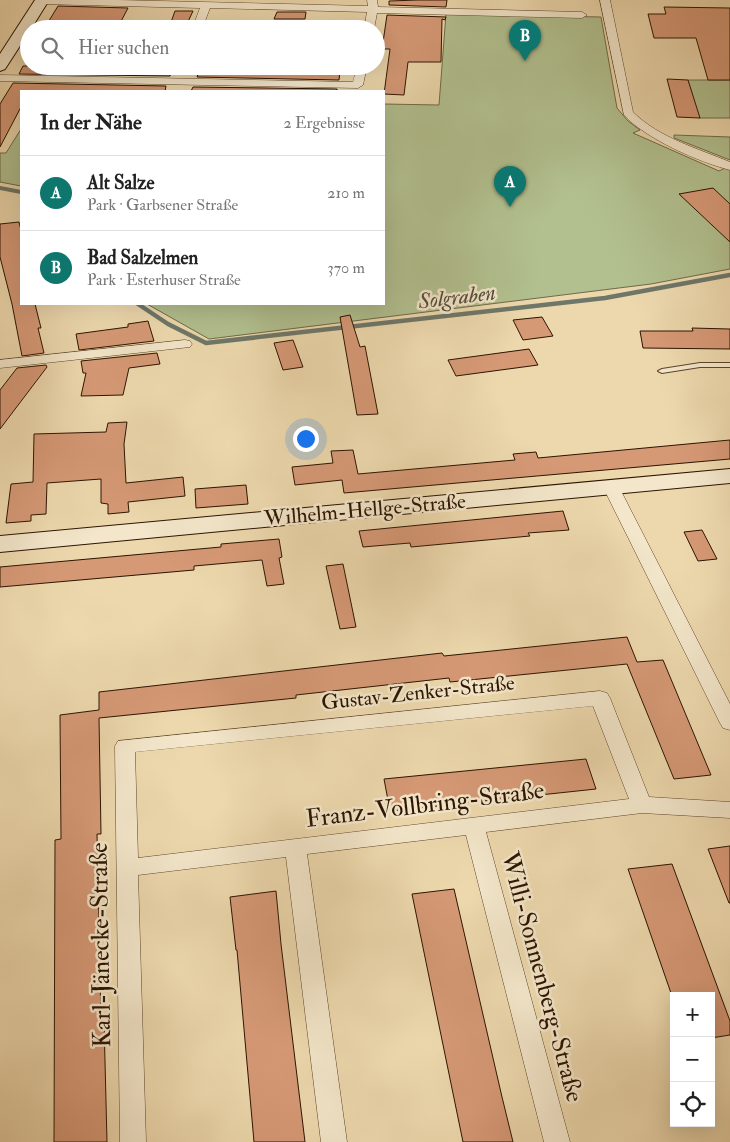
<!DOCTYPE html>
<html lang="de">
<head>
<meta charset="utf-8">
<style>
  :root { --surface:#fff; --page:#f2f2f2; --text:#222; --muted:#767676; --line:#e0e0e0; --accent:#0f766e }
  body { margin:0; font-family:"IM FELL Double Pica",serif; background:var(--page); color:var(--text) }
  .controls { position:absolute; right:15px; bottom:15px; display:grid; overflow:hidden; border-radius:0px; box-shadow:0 5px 20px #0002 }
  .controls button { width:45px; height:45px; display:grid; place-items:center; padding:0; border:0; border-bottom:1px solid var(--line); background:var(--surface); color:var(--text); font:25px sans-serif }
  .you { position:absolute; left:305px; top:438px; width:18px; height:18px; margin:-12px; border:4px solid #fff; border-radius:50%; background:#1a73e8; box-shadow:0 0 0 8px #1a73e833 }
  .badge { display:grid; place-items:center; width:32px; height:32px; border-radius:50%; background:var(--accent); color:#fff; font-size:16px; font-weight:700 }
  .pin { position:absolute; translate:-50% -41px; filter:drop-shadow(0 1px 2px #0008) }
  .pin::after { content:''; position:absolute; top:26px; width:18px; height:15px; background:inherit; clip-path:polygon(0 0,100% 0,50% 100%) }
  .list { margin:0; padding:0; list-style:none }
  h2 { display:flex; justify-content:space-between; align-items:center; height:65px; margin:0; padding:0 20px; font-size:21px }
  h2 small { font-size:16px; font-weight:400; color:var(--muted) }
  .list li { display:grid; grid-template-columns:32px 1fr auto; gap:15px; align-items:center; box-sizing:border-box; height:75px; padding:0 20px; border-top:1px solid var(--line) }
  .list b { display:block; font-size:19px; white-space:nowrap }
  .list p { margin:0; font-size:16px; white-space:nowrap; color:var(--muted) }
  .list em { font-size:16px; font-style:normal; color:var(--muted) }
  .icon { flex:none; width:28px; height:28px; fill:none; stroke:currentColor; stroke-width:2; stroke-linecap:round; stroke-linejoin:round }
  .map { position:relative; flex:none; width:730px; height:1142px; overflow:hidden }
  .search { position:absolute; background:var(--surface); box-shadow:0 5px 20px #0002; left:20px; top:20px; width:365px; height:55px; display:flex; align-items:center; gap:12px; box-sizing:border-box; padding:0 18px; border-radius:28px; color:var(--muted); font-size:19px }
  .panel { position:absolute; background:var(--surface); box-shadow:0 5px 20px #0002; left:20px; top:90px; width:365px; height:215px; border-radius:0px }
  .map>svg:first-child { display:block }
</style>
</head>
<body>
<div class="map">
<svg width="730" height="1142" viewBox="0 0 730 1142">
  <rect width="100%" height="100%" fill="#edd8ad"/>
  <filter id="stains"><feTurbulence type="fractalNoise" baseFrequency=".004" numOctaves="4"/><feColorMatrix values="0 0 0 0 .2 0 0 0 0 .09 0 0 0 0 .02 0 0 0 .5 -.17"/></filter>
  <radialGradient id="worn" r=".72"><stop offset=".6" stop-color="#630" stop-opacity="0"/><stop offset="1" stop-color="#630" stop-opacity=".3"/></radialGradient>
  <path fill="#b2c08f" stroke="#6f6a48" d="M446 14 601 17 617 108 628 121 640 130 633 133 719 171 725 168 730 170V269L651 284 209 339 147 304H384V104L439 105Z
    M688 80H730V118H699Z
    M21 129V186L0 182V153H6Z
    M674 135 730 137V160L674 138Z"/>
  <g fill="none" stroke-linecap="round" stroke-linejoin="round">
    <path stroke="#6e7769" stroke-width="4" d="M0 188 21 192"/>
    <path stroke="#6e7769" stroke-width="4.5" d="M138 304 168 324 206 343 605 298 730 275"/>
  </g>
  <path fill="#d69976" stroke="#2c1400" d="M418 0H447L446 7 389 5V1Z
    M58 6 128 8 118 27 66 25 64 29H44Z
    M664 7 730 8V80H708L696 38H654L648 14H666Z
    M175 11H193L186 26 170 25Z
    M277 12H306L305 19H274Z
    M387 15 446 17 445 20 442 19 441 62H408L404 95 384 94 390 49H382Z
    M23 66H139L173 67 170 76 19 74Z
    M200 69H247L340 71 339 80 197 77Z
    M667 79 688 80 700 118 677 117Z
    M13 83 166 86 165 91H21V107L0 147V104Z
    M193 87 337 89V91H191Z
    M713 188 730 204V242L679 194Z
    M19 222 21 230V304H35L41 328H38L44 353 22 356 12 304 0 257V224Z
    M350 315 360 347 365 346 378 414 357 415 340 317Z
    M542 317 553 336 523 340 513 320Z
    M148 321 154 341 79 350 76 334 128 327V324Z
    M692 328 730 329V349L643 348 640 331H693Z
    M293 340 303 367 283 370 274 343Z
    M529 349 538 365 456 376 448 360Z
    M157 353 160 364 129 368 123 395 81 396 86 373H83L81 361Z
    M46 365 47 367 0 429V390L17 368Z
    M127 422 124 444 126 483 183 477 185 496 128 502 129 512 108 514V504L101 503V479L47 483 46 514 31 515V521L6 523 11 484 33 482 34 434 106 432 108 423Z
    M730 440V459L344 493 342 480 295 485 292 467 333 463 331 451 353 450 358 474 515 460 513 454 536 452 538 458Z
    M246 485 248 504 196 508 195 489Z
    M563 511 569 530 528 533 530 536 411 547 410 543 363 547 359 531Z
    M702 530 717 559 698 561 684 532Z
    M279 539 282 557 279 558 284 584 267 586 262 560 194 566V570L0 587V567L221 547V544Z
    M343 564 356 627 340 629 326 566Z
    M627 637 637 662 663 660 711 775 674 779 627 664 450 682 449 678 296 695V698L99 718 101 834H97L101 1022 104 1021 107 1142H54L55 840 61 839 60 715 99 710V692L442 653 444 656Z
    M586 759 596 789 390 811 384 779Z
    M730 846V903H729L708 849Z
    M672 864 730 1021V1035L711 1038V996H672L628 869Z
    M454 889 502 1097 513 1142H463L412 894Z
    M276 891 281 944 305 1142H254L237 950H236L230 897Z"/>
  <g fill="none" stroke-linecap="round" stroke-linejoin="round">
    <defs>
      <path id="lane" d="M700 363H730V367H700L662 373 658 371 662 369Z"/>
      <path id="street" d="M37 0H117L368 6 367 0H377L378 7 582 12 587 15 582 18 377 13 374 29H364L367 12 210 8 202 29H192L200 8 41 4 38 3Z
        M600 0H610L633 112C659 138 697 148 730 162V170C699 162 646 139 624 115Z
        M357 66H367L363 85 358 88 0 81V75L353 82Z
        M185 340 190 341 192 344 190 347 0 368V360Z
        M611 482 617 483 619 487 730 704V730L723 728 720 723 603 487 605 483Z
        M600 691 607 693 610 698 649 797 730 802V818L642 813 486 832 570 1142H544L466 835 307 854 347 1142H321L286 857 138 875 146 1142H120L115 746 118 741ZM593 706 629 799 138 858 135 752Z"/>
      <path id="secondary" d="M35 0H49L31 29H29V32L5 69 0 71V54Z
        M730 469V483L0 552V536Z"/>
    </defs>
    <use href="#lane" stroke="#5c452b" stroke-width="2"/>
    <use href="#street" stroke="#5c452b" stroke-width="1"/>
    <use href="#secondary" stroke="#2c1400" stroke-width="2"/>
    <use href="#lane" fill="#f3e6ca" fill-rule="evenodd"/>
    <use href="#street" fill="#f3e6ca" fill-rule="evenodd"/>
    <use href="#secondary" fill="#f3e6ca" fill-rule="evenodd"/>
  </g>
  <g text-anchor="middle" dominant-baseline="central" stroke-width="5" stroke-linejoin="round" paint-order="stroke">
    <g font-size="21" fill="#2c1400" stroke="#f3e6ca">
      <text transform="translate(365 510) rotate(-5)">Wilhelm-Hellge-Straße</text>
      <text transform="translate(418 693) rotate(-6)">Gustav-Zenker-Straße</text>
    </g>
    <g font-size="22" font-style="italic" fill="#524e3d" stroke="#f3e6ca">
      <text transform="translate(457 297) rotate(-7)">Solgraben</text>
    </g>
    <g font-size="25" fill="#2c1400" stroke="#f3e6ca">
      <text transform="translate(425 805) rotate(-7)">Franz-Vollbring-Straße</text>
      <text transform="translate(101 945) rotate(-91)">Karl-Jänecke-Straße</text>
      <text transform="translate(542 977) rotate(75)">Willi-Sonnenberg-Straße</text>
    </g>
  </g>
  <rect width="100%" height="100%" filter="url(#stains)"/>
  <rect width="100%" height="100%" fill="url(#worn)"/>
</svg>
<div class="controls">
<button>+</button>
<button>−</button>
<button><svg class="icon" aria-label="locate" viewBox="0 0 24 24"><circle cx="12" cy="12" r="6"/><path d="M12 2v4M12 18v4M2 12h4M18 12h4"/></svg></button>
</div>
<div class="you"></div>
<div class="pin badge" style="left:510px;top:207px">A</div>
<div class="pin badge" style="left:525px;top:61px">B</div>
<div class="search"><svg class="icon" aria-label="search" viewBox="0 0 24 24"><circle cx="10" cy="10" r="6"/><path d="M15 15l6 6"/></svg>Hier suchen</div>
<section class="panel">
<h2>In der Nähe<small>2 Ergebnisse</small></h2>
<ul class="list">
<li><span class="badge">A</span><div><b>Alt Salze</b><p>Park · Garbsener Straße</p></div><em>210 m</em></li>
<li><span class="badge">B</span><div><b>Bad Salzelmen</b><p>Park · Esterhuser Straße</p></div><em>370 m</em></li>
</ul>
</section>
</div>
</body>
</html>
